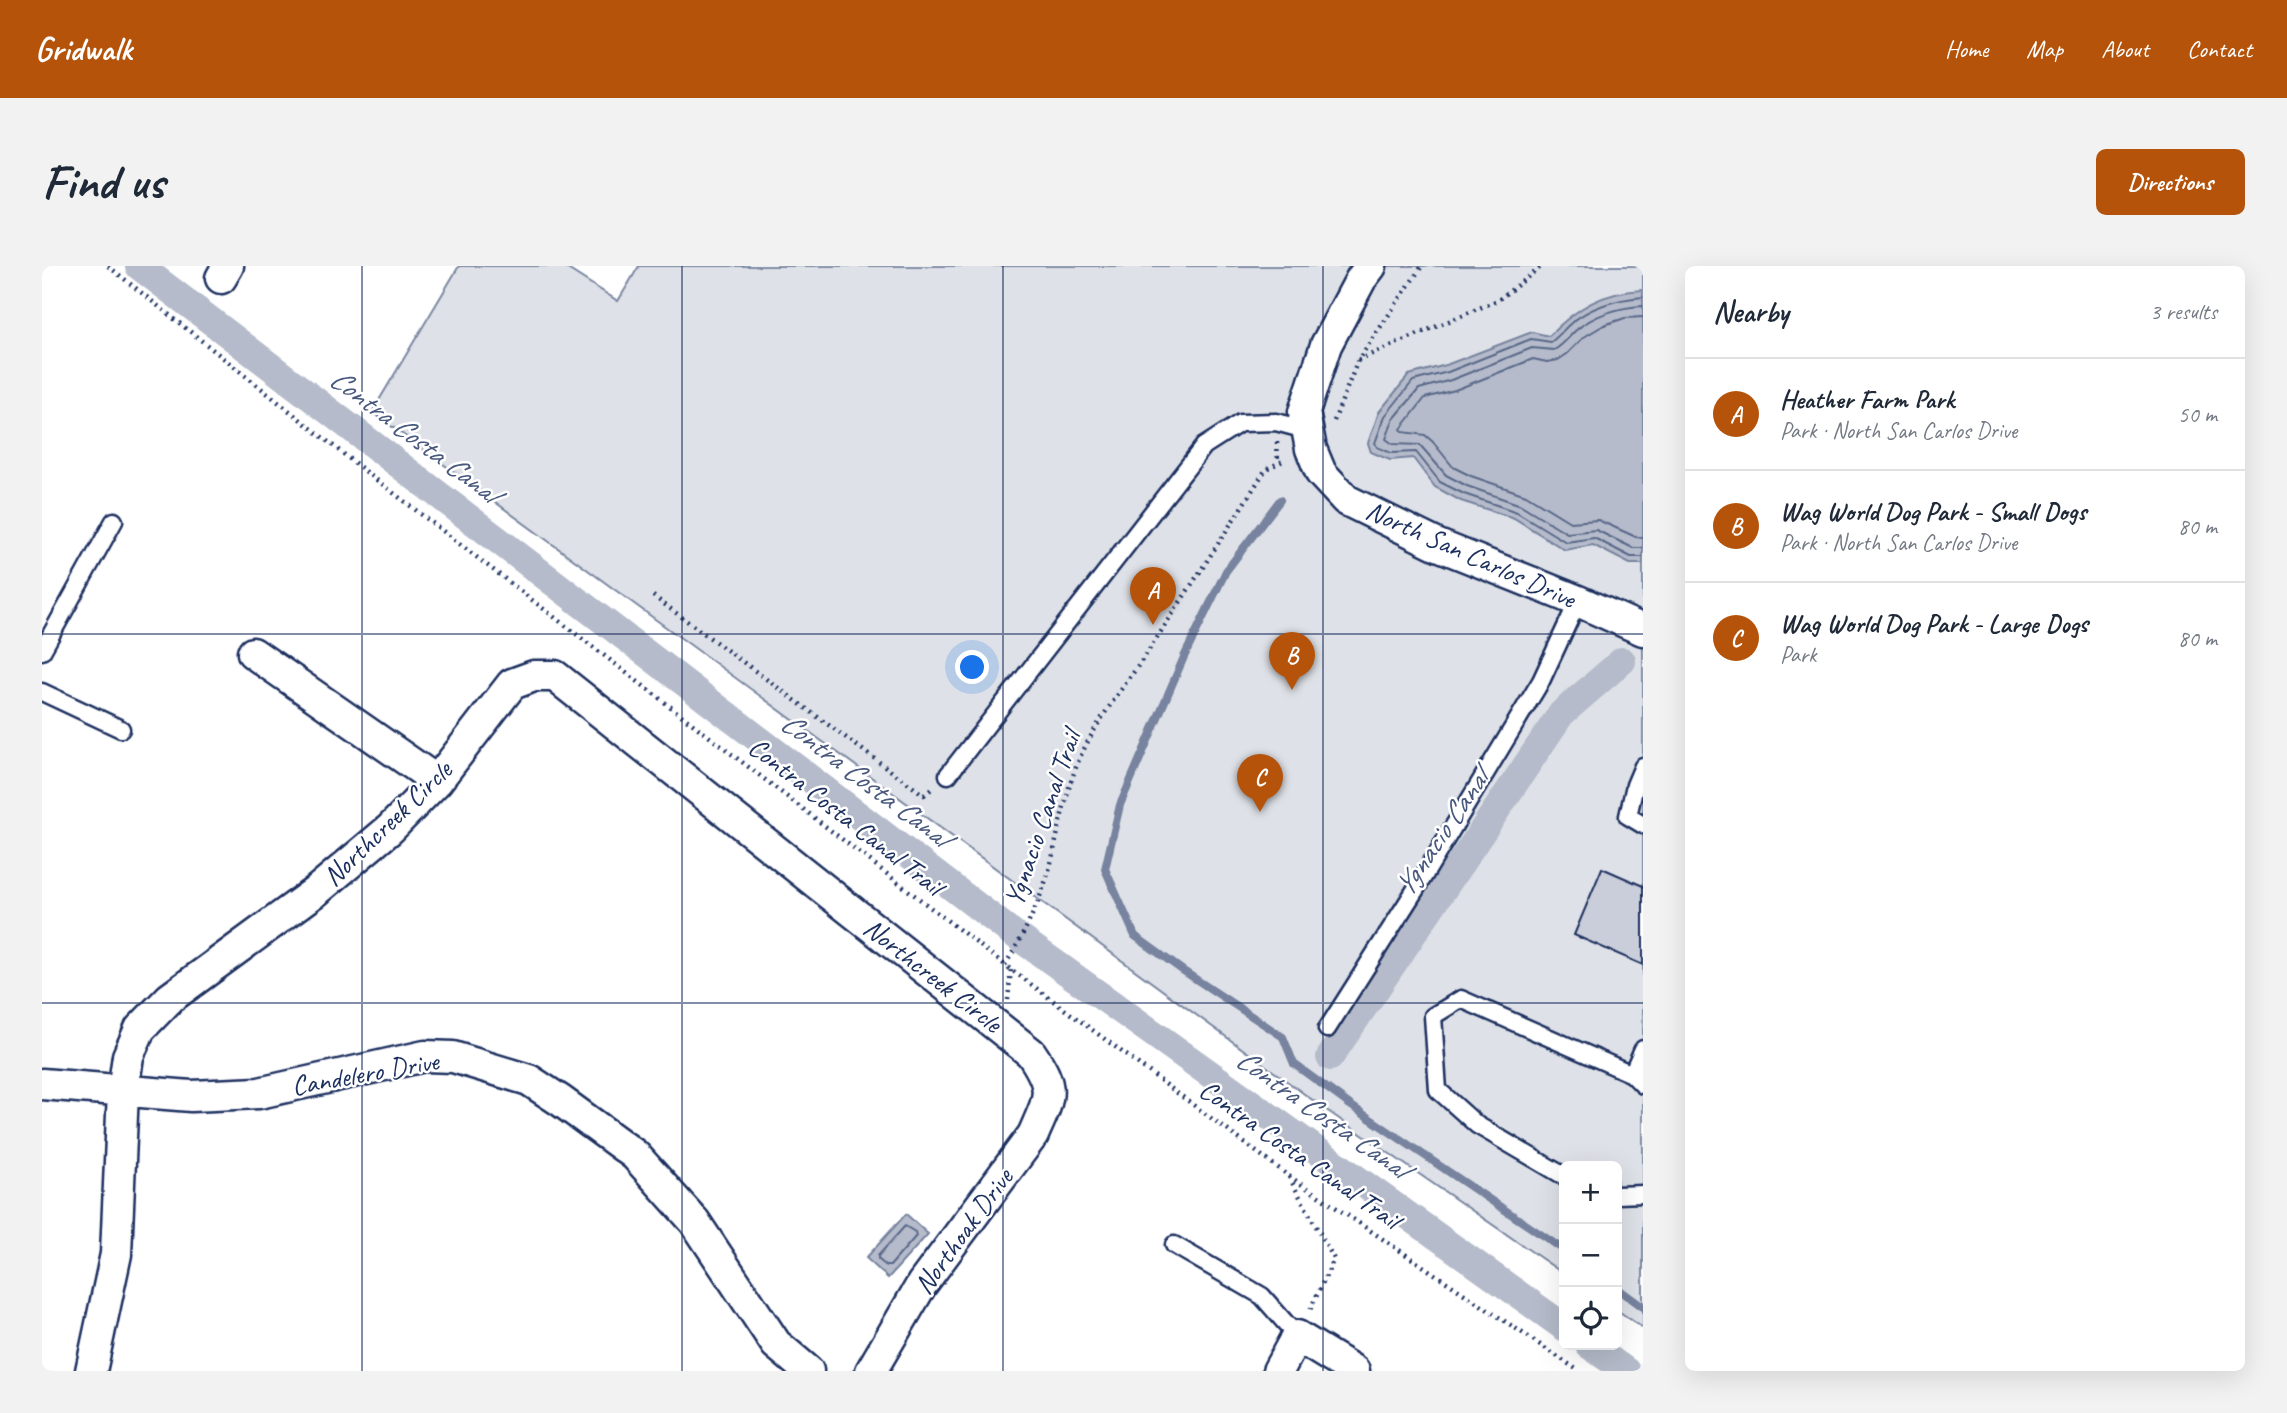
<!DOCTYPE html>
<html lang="en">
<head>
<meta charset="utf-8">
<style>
  :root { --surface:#fff; --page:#f2f2f3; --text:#1f2937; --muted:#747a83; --line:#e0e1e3; --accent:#b45309 }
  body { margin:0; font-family:Caveat,sans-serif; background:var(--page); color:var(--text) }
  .controls { position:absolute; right:21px; bottom:21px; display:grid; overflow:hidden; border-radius:10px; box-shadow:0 7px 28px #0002 }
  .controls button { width:63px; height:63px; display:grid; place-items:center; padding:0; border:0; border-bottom:2px solid var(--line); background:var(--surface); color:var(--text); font:35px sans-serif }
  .you { position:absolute; left:931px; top:402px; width:24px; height:24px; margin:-18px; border:5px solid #fff; border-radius:50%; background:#1a73e8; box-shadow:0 0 0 10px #1a73e833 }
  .badge { display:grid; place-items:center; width:46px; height:46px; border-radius:50%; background:var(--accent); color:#fff; font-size:23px; font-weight:700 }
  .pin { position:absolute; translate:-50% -58px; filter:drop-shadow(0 2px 4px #0008) }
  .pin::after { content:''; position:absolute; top:37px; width:24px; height:21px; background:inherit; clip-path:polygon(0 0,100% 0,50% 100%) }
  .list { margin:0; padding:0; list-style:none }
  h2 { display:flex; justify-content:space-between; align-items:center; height:91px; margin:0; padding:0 28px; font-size:30px }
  h2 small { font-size:23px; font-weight:400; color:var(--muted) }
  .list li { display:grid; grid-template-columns:46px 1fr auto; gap:21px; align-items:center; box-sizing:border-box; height:112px; padding:0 28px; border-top:2px solid var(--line) }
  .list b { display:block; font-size:26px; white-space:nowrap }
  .list p { margin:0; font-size:23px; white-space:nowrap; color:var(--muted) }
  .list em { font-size:23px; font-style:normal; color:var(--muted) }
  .icon { flex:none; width:38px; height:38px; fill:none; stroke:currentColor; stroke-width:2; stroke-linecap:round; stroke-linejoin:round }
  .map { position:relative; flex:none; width:1601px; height:1105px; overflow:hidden; border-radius:10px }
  header { display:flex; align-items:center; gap:42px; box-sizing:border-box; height:98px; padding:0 35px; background:var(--accent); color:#fff }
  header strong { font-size:33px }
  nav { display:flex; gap:38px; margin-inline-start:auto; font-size:24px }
  .intro { display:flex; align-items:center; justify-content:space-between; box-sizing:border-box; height:168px; padding:0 42px }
  h1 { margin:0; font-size:49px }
  .button { padding:18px 32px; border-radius:10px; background:var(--accent); color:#fff; font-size:24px; font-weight:700 }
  main { display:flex; gap:42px; padding:0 42px }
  aside { flex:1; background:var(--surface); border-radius:10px; box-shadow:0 7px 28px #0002 }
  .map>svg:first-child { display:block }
</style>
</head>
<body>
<header>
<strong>Gridwalk</strong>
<nav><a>Home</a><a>Map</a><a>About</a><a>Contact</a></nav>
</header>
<div class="intro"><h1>Find us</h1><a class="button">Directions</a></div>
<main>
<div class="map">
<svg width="1601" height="1105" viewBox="0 0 1601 1105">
  <rect width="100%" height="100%" fill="#fff"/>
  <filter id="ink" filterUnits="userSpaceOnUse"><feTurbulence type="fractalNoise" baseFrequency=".0143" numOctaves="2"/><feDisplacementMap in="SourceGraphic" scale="14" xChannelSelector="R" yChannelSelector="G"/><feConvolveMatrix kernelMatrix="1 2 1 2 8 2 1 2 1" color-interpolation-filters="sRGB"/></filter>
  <g filter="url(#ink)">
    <path fill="#dee1e7" stroke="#7c88a2" stroke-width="2" d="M417 0H521L576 35 597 0H1601V1062L1575 1044V900H1522V1008L1280 841 330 146Z"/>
    <path fill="#b5bbca" stroke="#77839f" stroke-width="2" d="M1601 24V298H1588L1551 279 1523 284 1472 252 1419 235 1393 221 1371 192 1348 194 1329 186 1326 177 1337 146 1367 109 1404 99 1490 66 1507 70C1535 41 1561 26 1601 24Z
      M864 948 886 968 846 1012 824 992Z"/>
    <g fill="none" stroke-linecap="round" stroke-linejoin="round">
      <path stroke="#596789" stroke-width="2" d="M1601 31C1575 33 1550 40 1529 57 1522 63 1517 70 1509 76L1489 73 1406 106 1371 115 1343 150 1333 177 1335 181 1349 187 1374 186 1398 216 1422 228 1475 246 1524 276 1552 272 1589 291H1601
        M1601 40C1577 41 1551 49 1533 65 1526 72 1521 79 1512 84L1490 82 1409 114 1377 123 1351 154 1344 173 1351 178 1378 179 1404 209 1425 220 1479 239 1525 267 1554 264 1591 282H1601
        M1601 51 1583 52 1562 59 1542 71 1525 88 1516 94 1505 96 1491 93 1413 124 1383 132 1359 163 1361 166 1383 169 1391 176 1411 201 1429 210 1484 229 1528 256 1556 254 1594 271 1601 272
        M863 960 873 966 874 970 848 1000H844L836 993V990Z"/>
      <path stroke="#77839f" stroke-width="8" d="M1238 234 1184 305 1142 391 1078 539 1063 603 1093 670 1140 704 1241 771 1252 798 1308 839 1522 984
        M1575 1022 1601 1041"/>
      <path stroke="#b5bbca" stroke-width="28" d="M97 0 965 663 1522 1061
        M1288 791 1519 448 1580 395
        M1547 1079 1584 1105"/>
    </g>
    <path fill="#caceda" stroke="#1b2f5e" stroke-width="2" d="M1560 602 1601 620V699L1532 669Z"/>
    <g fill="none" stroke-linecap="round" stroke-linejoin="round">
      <defs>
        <path id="lane" d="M0 385 72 255
          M0 426 79 463
          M1601 500 1593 519 1586 550 1601 559
          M906 509 1162 180 1198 157 1234 156 1264 164
          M1285 763 1372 626 1499 415 1536 335
          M1590 808 1601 783
          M1522 910 1435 859 1396 824 1391 750 1419 733 1590 808 1601 819
          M1575 929 1601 928
          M1132 979 1220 1030 1255 1070"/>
        <path id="street" d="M1329 0 1319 13 1284 79 1262 146 1269 183 1279 207 1304 234 1396 279 1536 335 1601 364
          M179 12 186 0
          M211 387 395 515
          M0 818 149 830 217 827 383 790 411 791 487 814 519 835 593 889 653 956 734 1078 766 1105
          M49 1105 74 988 81 825 86 790 98 763 128 732 273 626 348 563 395 515 470 418 492 410H513L989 787C1014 824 1008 830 991 869L880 1018 829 1105
          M1236 1105 1255 1070 1312 1105"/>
      </defs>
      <use href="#lane" stroke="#1b2f5e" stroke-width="21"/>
      <use href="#street" stroke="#1b2f5e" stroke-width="35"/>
      <path stroke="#1b2f5e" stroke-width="4.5" stroke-dasharray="2 5" stroke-linecap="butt" d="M66 0 314 198 963 699 1247 910 1537 1105
        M1316 94 1456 34 1500 0
        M1292 155 1316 94 1380 0
        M1235 176 1236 196
        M611 330 882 529 892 521
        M963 699C983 667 999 634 1009 597 1018 559 1024 521 1041 485 1060 447 1082 421 1105 387 1145 326 1185 264 1224 203L1243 194
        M966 734 969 703
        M1247 911 1292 993 1267 1046"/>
      <use href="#lane" stroke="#fff" stroke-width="16"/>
      <use href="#street" stroke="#fff" stroke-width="30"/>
    </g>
  </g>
  <path fill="none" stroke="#1b2f5e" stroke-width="2" stroke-opacity="0.55" d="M320 0V1105M640 0V1105M961 0V1105M1281 0V1105M0 368H1601M0 737H1601"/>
  <g text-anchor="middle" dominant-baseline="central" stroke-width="5" stroke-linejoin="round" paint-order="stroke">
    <g font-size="28" fill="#1b2f5e" stroke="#fff">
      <text transform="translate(1429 288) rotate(24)">North San Carlos Drive</text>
      <text transform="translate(804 550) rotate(38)">Contra Costa Canal Trail</text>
      <text transform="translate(1000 552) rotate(-71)">Ygnacio Canal Trail</text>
      <text transform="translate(345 557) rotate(-44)">Northcreek Circle</text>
      <text transform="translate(891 709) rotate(38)">Northcreek Circle</text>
      <text transform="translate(323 807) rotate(-10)">Candelero Drive</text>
      <text transform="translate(1258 888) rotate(35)">Contra Costa Canal Trail</text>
      <text transform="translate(921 965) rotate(-54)">Northoak Drive</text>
    </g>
    <g font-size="30" font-style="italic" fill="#49597e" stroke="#fff">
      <text transform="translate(372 169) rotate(37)">Contra Costa Canal</text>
      <text transform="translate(823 513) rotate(37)">Contra Costa Canal</text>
      <text transform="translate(1399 567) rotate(-56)">Ygnacio Canal</text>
      <text transform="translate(1280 847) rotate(35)">Contra Costa Canal</text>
    </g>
  </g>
</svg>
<div class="controls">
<button>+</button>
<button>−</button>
<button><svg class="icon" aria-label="locate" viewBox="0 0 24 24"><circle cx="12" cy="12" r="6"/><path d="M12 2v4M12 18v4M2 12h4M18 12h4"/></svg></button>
</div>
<div class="you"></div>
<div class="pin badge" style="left:1111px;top:359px">A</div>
<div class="pin badge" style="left:1250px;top:424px">B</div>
<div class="pin badge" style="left:1218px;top:546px">C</div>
</div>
<aside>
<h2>Nearby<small>3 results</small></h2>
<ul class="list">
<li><span class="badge">A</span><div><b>Heather Farm Park</b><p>Park · North San Carlos Drive</p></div><em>50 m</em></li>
<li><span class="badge">B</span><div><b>Wag World Dog Park - Small Dogs</b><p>Park · North San Carlos Drive</p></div><em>80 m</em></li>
<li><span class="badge">C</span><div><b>Wag World Dog Park - Large Dogs</b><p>Park</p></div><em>80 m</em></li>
</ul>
</aside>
</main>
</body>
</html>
